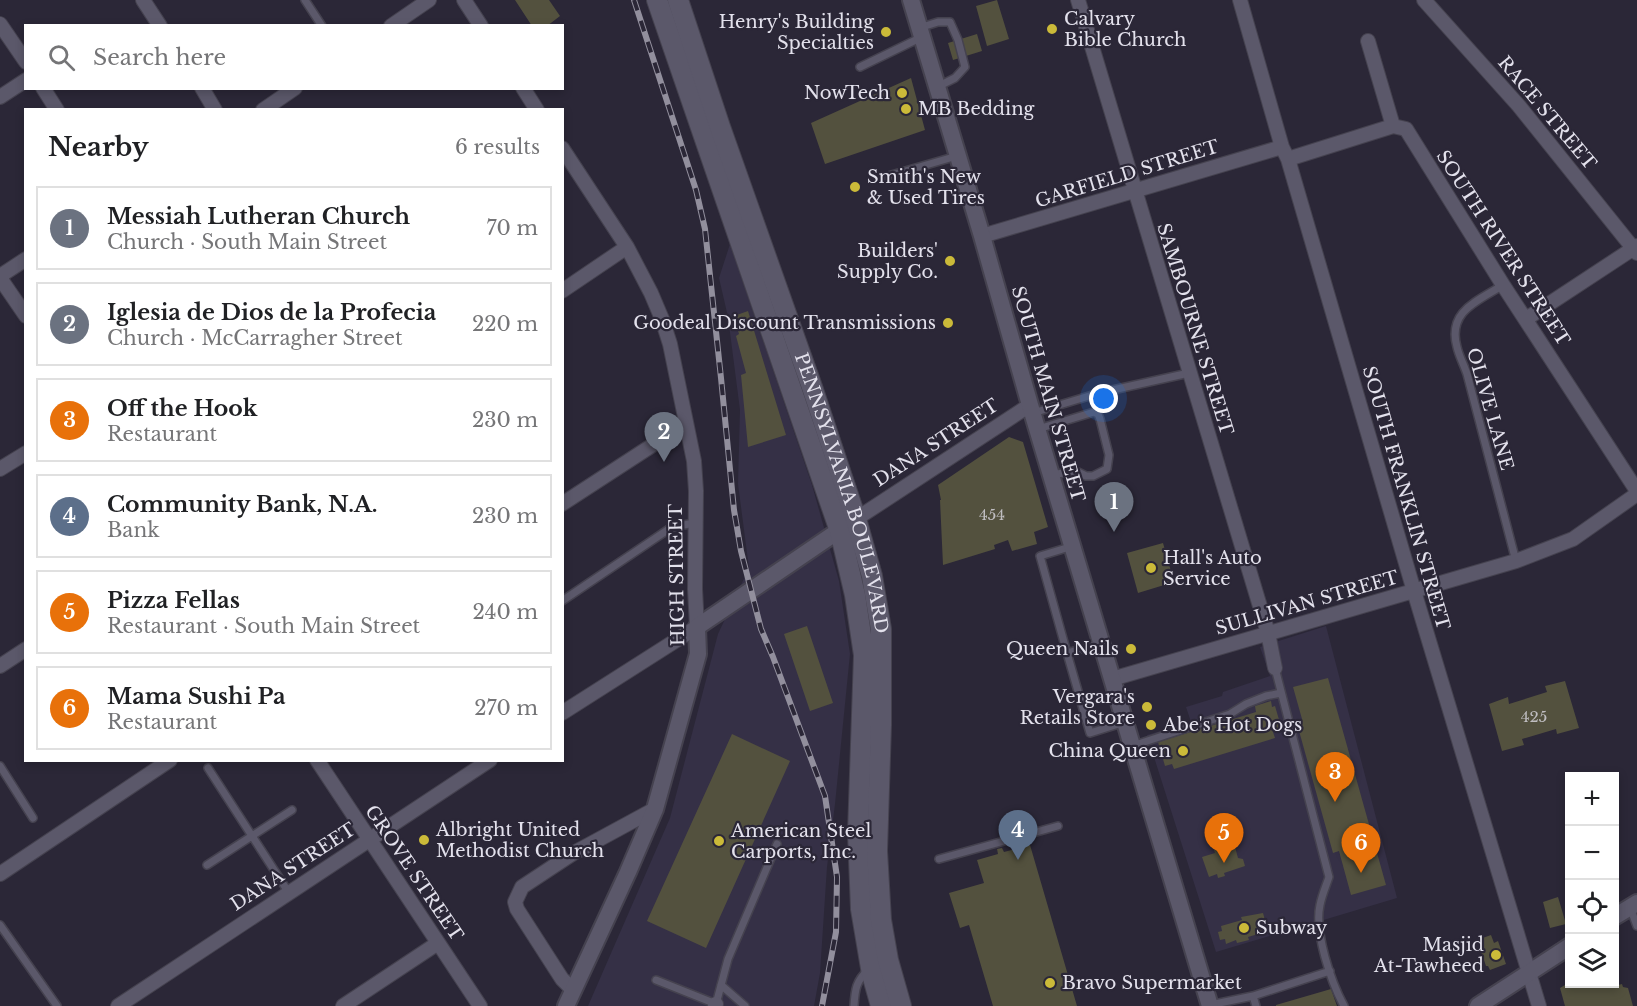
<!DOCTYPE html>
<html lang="en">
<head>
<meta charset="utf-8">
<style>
  :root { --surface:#fff; --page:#f2f2f2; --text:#202124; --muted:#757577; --line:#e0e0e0; --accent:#2563eb }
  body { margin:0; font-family:"Libre Baskerville",serif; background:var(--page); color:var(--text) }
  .controls { position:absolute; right:18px; bottom:18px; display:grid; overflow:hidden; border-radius:0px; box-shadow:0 3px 9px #0003 }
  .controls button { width:54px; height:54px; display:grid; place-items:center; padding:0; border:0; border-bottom:2px solid var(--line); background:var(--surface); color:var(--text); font:30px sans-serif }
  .you { position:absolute; left:1104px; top:399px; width:21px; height:21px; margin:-15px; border:4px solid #fff; border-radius:50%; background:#1a73e8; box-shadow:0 0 0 9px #1a73e833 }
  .badge { display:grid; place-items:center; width:39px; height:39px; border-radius:50%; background:var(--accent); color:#fff; font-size:20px; font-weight:700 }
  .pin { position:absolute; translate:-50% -50px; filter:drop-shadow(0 2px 3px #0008) }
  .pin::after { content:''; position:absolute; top:32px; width:21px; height:18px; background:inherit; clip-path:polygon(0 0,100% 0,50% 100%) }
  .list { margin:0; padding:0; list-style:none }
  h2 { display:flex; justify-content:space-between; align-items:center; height:78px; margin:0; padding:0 24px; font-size:26px }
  h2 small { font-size:20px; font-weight:400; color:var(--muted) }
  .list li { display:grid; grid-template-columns:39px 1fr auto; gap:18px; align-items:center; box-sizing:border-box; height:84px; margin:0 12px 12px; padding:0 12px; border:2px solid var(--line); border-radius:0px }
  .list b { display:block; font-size:22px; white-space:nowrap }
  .list p { margin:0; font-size:20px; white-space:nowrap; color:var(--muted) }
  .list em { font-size:20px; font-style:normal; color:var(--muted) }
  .icon { flex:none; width:33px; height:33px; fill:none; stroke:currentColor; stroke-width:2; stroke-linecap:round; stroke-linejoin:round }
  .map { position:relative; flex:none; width:1637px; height:1006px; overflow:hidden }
  .search { position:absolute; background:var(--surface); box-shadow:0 3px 9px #0003; left:24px; top:24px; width:540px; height:66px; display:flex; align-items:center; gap:15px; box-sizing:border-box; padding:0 21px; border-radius:0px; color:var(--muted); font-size:22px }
  .panel { position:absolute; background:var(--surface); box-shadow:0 3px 9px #0003; left:24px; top:108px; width:540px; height:654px; border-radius:0px }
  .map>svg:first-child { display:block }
</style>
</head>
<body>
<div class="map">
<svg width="1637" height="1006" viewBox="0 0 1637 1006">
  <rect width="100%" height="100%" fill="#2b2737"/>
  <path fill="#353046" d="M730 244 812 485 839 581 850 654 835 804 827 867 820 973 814 1006H588L670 818 718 634 749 568 738 484 740 410 728 317 719 278Z
    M1326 626 1397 898 1216 952 1147 735 1191 722 1186 707 1222 696 1223 692 1270 676 1260 647Z"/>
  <path fill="#53513e" d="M515 0H549L560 16 547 26H532Z
    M997 0 1009 39 987 46 976 6Z
    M977 34 982 51 953 60 948 43Z
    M911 78 925 130 825 164 811 123Z
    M748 311 786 435 748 447 741 375 746 373 736 336 739 334 734 316Z
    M1009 437 1023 442 1048 527 1034 532 1037 544 1012 551 1008 540 994 545 995 549 943 565 940 500H941L938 485Z
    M1163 543 1174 582 1138 593 1127 553Z
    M807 626 833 703 810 711 784 634Z
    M1328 678 1386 885 1351 895 1339 851 1333 853 1296 720 1302 719 1293 687Z
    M1565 681 1579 728 1557 734 1556 729 1522 739 1524 745 1502 751 1489 704 1508 697 1509 704 1547 692 1545 686Z
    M1271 701 1272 707 1275 706 1282 730 1273 732 1275 738 1174 769 1172 764 1165 766 1158 742 1256 712 1255 706Z
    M732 734 790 761 706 948 647 921Z
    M1030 845 1077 1006H993L969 925 960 928 949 893 984 883 977 860 998 854 997 849 1002 848 1004 852Z
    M1226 846 1227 850 1235 847 1238 858 1243 859 1245 866 1224 873 1225 876 1218 878 1217 874 1209 877 1202 857 1215 853 1214 850Z
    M1558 897 1566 924 1550 928 1543 902Z
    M1263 913 1268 931 1248 937 1249 940 1237 943 1236 940 1226 944 1225 939 1220 940 1218 932 1222 931 1221 926 1242 920 1241 917Z
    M1491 935 1494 943 1498 941 1506 964 1490 970 1488 966H1486L1477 940Z
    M1614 980 1618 985 1622 984 1623 987 1628 988 1633 1006H1565L1560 988 1570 982V984H1614Z
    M1331 989 1337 1006H1276V1005Z"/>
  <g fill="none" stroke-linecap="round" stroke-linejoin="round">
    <defs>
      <path id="service" d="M305 0 322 26
        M919 28 938 22H950L958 40 965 67 955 78 937 87
        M860 67 922 37
        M881 178 957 156
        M1503 285C1478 301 1447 311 1457 347 1459 356 1464 365 1467 374L1516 561
        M1033 413 1099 393 1189 373
        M1038 429 1094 412 1098 414 1100 419 1109 455 1107 469 1093 476H1086L1076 471 1051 475
        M562 601 672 527 695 523
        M1102 643 1067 653 1090 733 1125 722
        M1067 653 1040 556 1073 546
        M1275 668 1329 877C1326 886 1322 895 1320 905 1314 932 1331 982 1344 1006
        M1132 746 1230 714 1246 704 1266 696 1281 693
        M0 766 33 818
        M208 768 289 893
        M939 859 1058 826
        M207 865 292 810
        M1630 907 1637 926
        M0 925 57 1006
        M656 980 716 1004 728 959 777 844
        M721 985 745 1006
        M1253 996 1330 971
        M1210 1005 1253 996 1256 1006
        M854 1006C855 989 856 981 869 969"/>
      <path id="minor" d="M143 0 160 26
        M464 0 481 26
        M1078 0 1268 633 1275 668
        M1240 0 1282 147 1288 159 1414 591 1539 1006
        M1424 0 1519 106 1637 253
        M0 24 26 62
        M391 26 429 0
        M1368 41 1393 126
        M43 88 57 110
        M202 88 215 110
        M523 88 537 110
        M0 97 26 80
        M263 110 295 88
        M562 148 627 247 651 293 662 319 670 344 694 461 696 491 695 589 697 627 562 713
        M1288 159 1393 126 1406 129 1503 285 1637 491
        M982 236 1282 147
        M0 276 26 259
        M0 278 26 316
        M562 291 627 247
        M1526 319 1637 246
        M0 469 26 453
        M562 504 685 424
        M856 519 1030 405
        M0 666 26 649
        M1112 679 1516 561 1573 539 1637 494
        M317 760 480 1006
        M0 874 170 760
        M573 990 562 979 517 909 515 902 522 887 572 854 655 809
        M118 1006 490 760
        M343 1006 438 943
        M715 1006 716 1004"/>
      <path id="tertiary" d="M911 0 982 236 1030 405 1210 1006
        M1614 917 1637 903
        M566 1006 628 872 655 809 698 654 697 627 850 523
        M1478 1006 1570 946"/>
      <g id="secondary">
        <path d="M657 0 840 531 855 595 864 655 858 833 861 909 872 974 881 1006"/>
        <path id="s1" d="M678 0 720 127 812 387 856 519 872 576 881 629V725L877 851 881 920 888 960 901 1006"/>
      </g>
    </defs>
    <use href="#service" stroke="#45424f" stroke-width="10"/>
    <use href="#minor" stroke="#45424f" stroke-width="16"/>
    <use href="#tertiary" stroke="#45424f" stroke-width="20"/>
    <use href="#secondary" stroke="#45424f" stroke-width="22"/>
    <use href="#service" stroke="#5b586a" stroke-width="7"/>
    <use href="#minor" stroke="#5b586a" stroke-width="14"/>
    <use href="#tertiary" stroke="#5b586a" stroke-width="16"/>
    <use href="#secondary" stroke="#5b586a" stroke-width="20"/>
    <defs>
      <path id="rail" d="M634 0 696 190 705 229 721 378 734 510 741 551 761 629 773 657 825 796 837 877 836 932 822 1006"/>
    </defs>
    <use href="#rail" stroke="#928f9d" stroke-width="6"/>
    <use href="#rail" stroke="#2b2737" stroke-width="4" stroke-dasharray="11" stroke-linecap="butt"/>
  </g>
  <g fill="#cbba39" stroke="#2b2737" stroke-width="2">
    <circle cx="1052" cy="29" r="6"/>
    <circle cx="886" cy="32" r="6"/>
    <circle cx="902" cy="93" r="6"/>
    <circle cx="906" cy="109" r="6"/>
    <circle cx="855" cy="187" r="6"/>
    <circle cx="950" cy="261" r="6"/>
    <circle cx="948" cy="323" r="6"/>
    <circle cx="1151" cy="568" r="6"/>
    <circle cx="1131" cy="649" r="6"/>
    <circle cx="1147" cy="707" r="6"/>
    <circle cx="1151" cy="725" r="6"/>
    <circle cx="1183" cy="751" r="6"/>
    <circle cx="424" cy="840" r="6"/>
    <circle cx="719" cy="841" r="6"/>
    <circle cx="1244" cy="928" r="6"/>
    <circle cx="1496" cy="955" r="6"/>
    <circle cx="1050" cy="983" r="6"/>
  </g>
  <g text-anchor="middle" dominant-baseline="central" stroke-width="4.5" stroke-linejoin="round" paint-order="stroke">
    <g font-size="15" fill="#bfbdc0">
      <text x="992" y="514">454</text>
      <text x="1534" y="716">425</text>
    </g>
    <g font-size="18" fill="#e3e1ec" stroke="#2b2737" text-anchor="start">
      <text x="1064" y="19">Calvary<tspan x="1064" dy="21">Bible Church</tspan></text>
      <text x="874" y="22" text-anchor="end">Henry's Building<tspan x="874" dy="21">Specialties</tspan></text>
      <text x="890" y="93" text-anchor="end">NowTech</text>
      <text x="918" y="109">MB Bedding</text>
      <text x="867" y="177">Smith's New<tspan x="867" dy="21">&amp; Used Tires</tspan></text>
      <text x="938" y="251" text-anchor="end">Builders'<tspan x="938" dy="21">Supply Co.</tspan></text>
      <text x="936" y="323" text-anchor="end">Goodeal Discount Transmissions</text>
      <text x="1163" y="558">Hall's Auto<tspan x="1163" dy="21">Service</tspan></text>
      <text x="1119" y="649" text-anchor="end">Queen Nails</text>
      <text x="1135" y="697" text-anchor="end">Vergara's<tspan x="1135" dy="21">Retails Store</tspan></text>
      <text x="1163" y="725">Abe's Hot Dogs</text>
      <text x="1171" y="751" text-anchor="end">China Queen</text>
      <text x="436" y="830">Albright United<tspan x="436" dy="21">Methodist Church</tspan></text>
      <text x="731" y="831">American Steel<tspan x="731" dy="21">Carports, Inc.</tspan></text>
      <text x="1256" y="928">Subway</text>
      <text x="1484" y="945" text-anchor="end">Masjid<tspan x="1484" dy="21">At-Tawheed</tspan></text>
      <text x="1062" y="983">Bravo Supermarket</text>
    </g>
    <g font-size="18" fill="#e3e1ec" stroke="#2b2737">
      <text transform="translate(1547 113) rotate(50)">RACE STREET</text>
      <text transform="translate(1127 174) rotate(-17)">GARFIELD STREET</text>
      <text transform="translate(1503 248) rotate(57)">SOUTH RIVER STREET</text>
      <text transform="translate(1195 329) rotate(73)">SAMBOURNE STREET</text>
      <text transform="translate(1048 394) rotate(74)">SOUTH MAIN STREET</text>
      <text transform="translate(1490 409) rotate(74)">OLIVE LANE</text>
      <text transform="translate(936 443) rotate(-33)">DANA STREET</text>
      <text stroke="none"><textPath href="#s1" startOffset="520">PENNSYLVANIA BOULEVARD</textPath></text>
      <text transform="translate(1406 498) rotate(74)">SOUTH FRANKLIN STREET</text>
      <text transform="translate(677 575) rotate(-91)">HIGH STREET</text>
      <text transform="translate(1307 603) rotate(-16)">SULLIVAN STREET</text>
      <text transform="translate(293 867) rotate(-33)">DANA STREET</text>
      <text transform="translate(414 873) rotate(56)">GROVE STREET</text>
    </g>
  </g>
</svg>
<div class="controls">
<button>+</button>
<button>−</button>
<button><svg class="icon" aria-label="locate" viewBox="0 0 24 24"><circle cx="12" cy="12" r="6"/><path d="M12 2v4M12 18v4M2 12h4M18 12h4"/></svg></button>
<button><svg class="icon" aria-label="layers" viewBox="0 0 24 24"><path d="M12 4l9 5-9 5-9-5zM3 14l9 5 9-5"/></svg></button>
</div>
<div class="you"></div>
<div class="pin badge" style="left:1114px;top:532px;background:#6b7280">1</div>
<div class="pin badge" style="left:664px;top:462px;background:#6b7280">2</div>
<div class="pin badge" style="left:1335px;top:802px;background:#e8710a">3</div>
<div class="pin badge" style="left:1018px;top:860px;background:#5c6f8a">4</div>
<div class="pin badge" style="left:1224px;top:863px;background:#e8710a">5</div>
<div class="pin badge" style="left:1361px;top:873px;background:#e8710a">6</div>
<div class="search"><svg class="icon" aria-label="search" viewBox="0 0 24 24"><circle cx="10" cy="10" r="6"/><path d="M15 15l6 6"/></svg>Search here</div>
<section class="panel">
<h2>Nearby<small>6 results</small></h2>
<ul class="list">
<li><span class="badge" style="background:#6b7280">1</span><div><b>Messiah Lutheran Church</b><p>Church · South Main Street</p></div><em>70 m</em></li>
<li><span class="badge" style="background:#6b7280">2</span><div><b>Iglesia de Dios de la Profecia</b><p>Church · McCarragher Street</p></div><em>220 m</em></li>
<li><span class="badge" style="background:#e8710a">3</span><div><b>Off the Hook</b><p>Restaurant</p></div><em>230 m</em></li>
<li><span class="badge" style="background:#5c6f8a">4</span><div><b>Community Bank, N.A.</b><p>Bank</p></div><em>230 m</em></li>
<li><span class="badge" style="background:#e8710a">5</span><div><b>Pizza Fellas</b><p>Restaurant · South Main Street</p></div><em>240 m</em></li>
<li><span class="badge" style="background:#e8710a">6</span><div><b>Mama Sushi Pa</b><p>Restaurant</p></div><em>270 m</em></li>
</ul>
</section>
</div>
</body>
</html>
